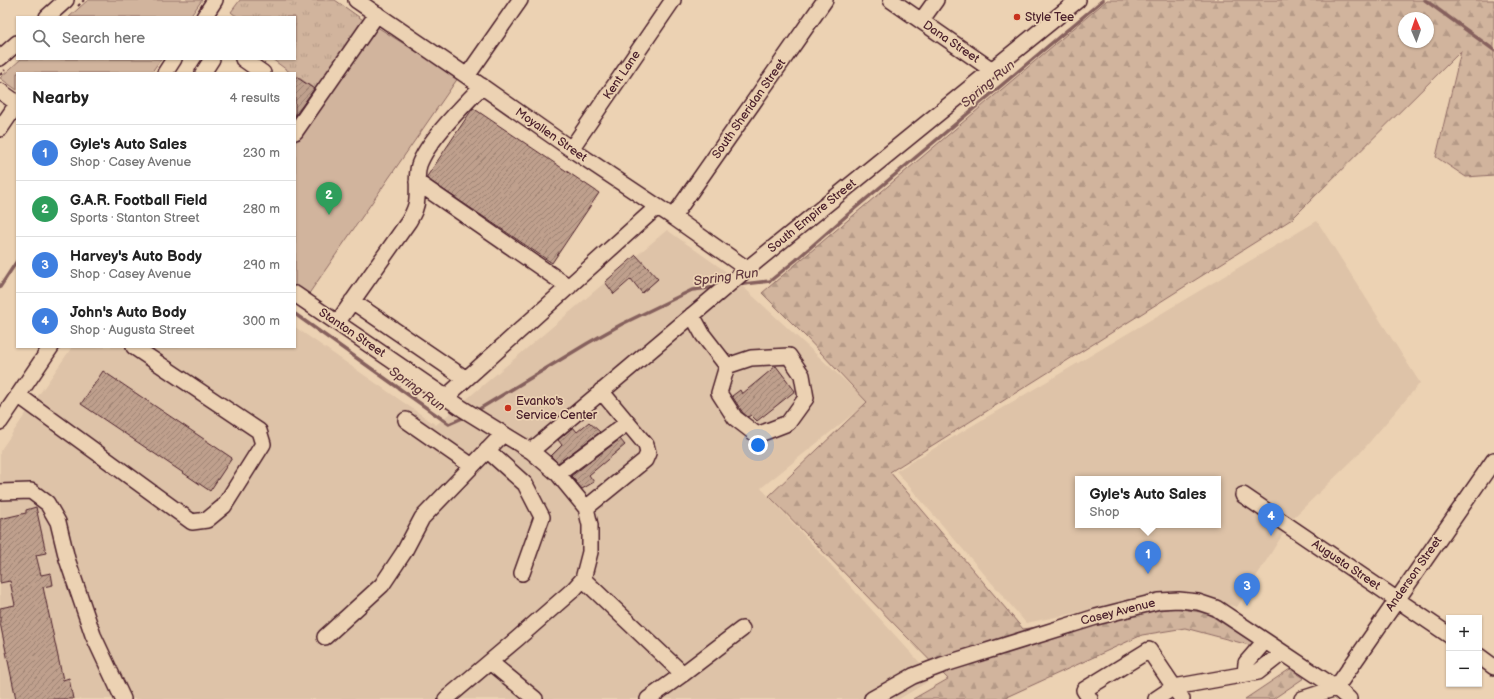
<!DOCTYPE html>
<html lang="en">
<head>
<meta charset="utf-8">
<style>
  :root { --surface:#fff; --page:#f2f2f2; --text:#222; --muted:#767676; --line:#e0e0e0; --accent:#7c3aed }
  body { margin:0; font-family:"Balsamiq Sans",sans-serif; background:var(--page); color:var(--text) }
  .controls { position:absolute; right:12px; bottom:12px; display:grid; overflow:hidden; border-radius:0px; box-shadow:0 1px 3px #0004 }
  .controls button { width:36px; height:36px; display:grid; place-items:center; padding:0; border:0; border-bottom:1px solid var(--line); background:var(--surface); color:var(--text); font:20px sans-serif }
  .compass { position:absolute; left:1398px; top:12px; width:36px; height:36px; border-radius:50%; background:var(--surface); box-shadow:0 1px 3px #0004; rotate:358deg }
  .you { position:absolute; left:758px; top:445px; width:14px; height:14px; margin:-10px; border:3px solid #fff; border-radius:50%; background:#1a73e8; box-shadow:0 0 0 6px #1a73e833 }
  .badge { display:grid; place-items:center; width:26px; height:26px; border-radius:50%; background:var(--accent); color:#fff; font-size:13px; font-weight:700 }
  .pin { position:absolute; translate:-50% -33px; filter:drop-shadow(0 1px 2px #0008) }
  .pin::after { content:''; position:absolute; top:21px; width:14px; height:12px; background:inherit; clip-path:polygon(0 0,100% 0,50% 100%) }
  .popup { position:absolute; left:1075px; top:476px; width:146px; height:52px; box-sizing:border-box; display:grid; place-content:center; border-radius:0px; background:var(--surface); filter:drop-shadow(0 1px 3px #0005); font-size:13px; white-space:nowrap; color:var(--muted) }
  .popup b { font-size:15px; color:var(--text) }
  .popup::after { content:''; position:absolute; left:50%; top:100%; margin-left:-8px; border:8px solid transparent; border-top-color:var(--surface) }
  .list { margin:0; padding:0; list-style:none }
  h2 { display:flex; justify-content:space-between; align-items:center; height:52px; margin:0; padding:0 16px; font-size:17px }
  h2 small { font-size:13px; font-weight:400; color:var(--muted) }
  .list li { display:grid; grid-template-columns:26px 1fr auto; gap:12px; align-items:center; box-sizing:border-box; height:56px; padding:0 16px; border-top:1px solid var(--line) }
  .list b { display:block; font-size:15px; white-space:nowrap }
  .list p { margin:0; font-size:13px; white-space:nowrap; color:var(--muted) }
  .list em { font-size:13px; font-style:normal; color:var(--muted) }
  .icon { flex:none; width:22px; height:22px; fill:none; stroke:currentColor; stroke-width:2; stroke-linecap:round; stroke-linejoin:round }
  .map { position:relative; flex:none; width:1494px; height:699px; overflow:hidden }
  .search { position:absolute; background:var(--surface); box-shadow:0 1px 3px #0004; left:16px; top:16px; width:280px; height:44px; display:flex; align-items:center; gap:10px; box-sizing:border-box; padding:0 14px; border-radius:0px; color:var(--muted); font-size:15px }
  .panel { position:absolute; background:var(--surface); box-shadow:0 1px 3px #0004; left:16px; top:72px; width:280px; height:276px; border-radius:0px }
  .map>svg:first-child { display:block }
</style>
</head>
<body>
<div class="map">
<svg width="1494" height="699" viewBox="0 0 1494 699">
  <defs>
    <pattern id="grass-tufts" width="24" height="20" patternUnits="userSpaceOnUse"><rect width="24" height="20" fill="#d1b49d"/><path d="M3 7l-1-3M5 7V3M7 7l1-3M15 17l-1-3M17 17v-4M19 17l1-3" fill="none" stroke="#b59a87"/></pattern>
    <pattern id="forest-firs" width="22" height="20" patternUnits="userSpaceOnUse"><rect width="22" height="20" fill="#d1b49d"/><path d="M5 1l3.5 6h-7zM16 11l3.5 6h-7z" fill="#b59a87"/></pattern>
    <pattern id="building-hatch" width="6" height="6" patternUnits="userSpaceOnUse"><rect width="6" height="6" fill="#bfa08d"/><path d="M-1 1l2-2M0 6l6-6M5 7l2-2" fill="none" stroke="#9d8273"/></pattern>
  </defs>
  <rect width="100%" height="100%" fill="#ecd2b3"/>
  <filter id="ink" filterUnits="userSpaceOnUse"><feTurbulence type="fractalNoise" baseFrequency=".025" numOctaves="2"/><feDisplacementMap in="SourceGraphic" scale="8" xChannelSelector="R" yChannelSelector="G"/><feConvolveMatrix kernelMatrix="1 2 1 2 8 2 1 2 1" color-interpolation-filters="sRGB"/></filter>
  <g filter="url(#ink)">
    <path fill="#dec3a8" fill-rule="evenodd" d="M1317 221 1420 383 1361 452 1293 518 1237 607 1180 592 1026 623 896 471ZM1078 479H1218V525H1078Z
      M667 230 728 273 868 402 761 488 933 677 924 684 899 699H0V451L72 347H295V327L436 425Z"/>
    <path fill="url(#grass-tufts)" stroke="#8e6a64" d="M240 0H335L373 27 326 97 295 75V73H291L272 59H295V17H237L231 12Z"/>
    <path fill="url(#forest-firs)" stroke="#8e6a64" fill-rule="evenodd" d="M1107 0H1494V175L1466 177 1436 157 1461 51 1292 219 890 472 1023 629 1175 608 1207 613 1253 643 1249 645 1185 628 1142 635 1002 699H913L948 679 769 496 867 402 806 337 762 293ZM1404 18H1428V42H1404Z
      M1290 669 1304 678 1273 699H1245Z"/>
    <path fill="#d1b49d" stroke="#8e6a64" d="M88 0H202L190 17H69Z
      M374 25 458 78 308 295 295 287V143Z
      M21 59H161L151 73H17V90L0 78Z"/>
    <g fill="none" stroke-linecap="round" stroke-linejoin="round">
      <path stroke="#86615d" stroke-width="3.5" d="M1425 0 1494 50
        M735 285 770 281 796 260 853 210 1103 0
        M0 287 17 261
        M295 314 449 424 467 416
        M476 411 588 343 622 324 692 290 717 287"/>
    </g>
    <path fill="url(#building-hatch)" stroke="#4a1f2b" d="M295 76 314 89 295 116Z
      M473 108 599 193 552 263 426 178Z
      M636 255 658 279 642 293 631 279 614 294 605 282Z
      M776 366 795 391 757 421 751 415 748 417 743 413 732 396 740 390 742 394Z
      M103 371 232 458 210 491 81 404Z
      M589 422 600 432 558 463 551 456 562 445 558 440 573 427 577 432Z
      M620 439 625 445 589 475 594 482 582 489 571 476Z
      M36 507 46 553 36 555 41 575 51 573 53 585 43 587 63 680 69 678 73 699H16L0 623V608L15 605 10 581 0 583V519L26 513V510Z"/>
    <g fill="none" stroke-linecap="round" stroke-linejoin="round">
      <defs>
        <path id="minor" d="M356 0 467 76 571 149 673 217 747 269
          M891 0 992 70
          M47 17 66 0
          M204 17 215 0
          M921 21 936 0
          M0 58 17 43
          M243 59 263 73
          M165 73 174 59
          M203 73 212 59
          M467 76 520 0
          M0 91 17 103
          M0 129 17 104
          M295 132 377 14
          M571 149 673 0
          M417 182 569 287
          M673 217 825 0
          M295 294 463 409 531 451 558 474 586 508 590 525V552L583 579 574 589 518 638 446 699
          M352 301 466 379
          M692 315 703 335 727 366 751 358 789 356 802 375 806 398 788 423 757 435 735 418 719 393 727 366
          M337 323 409 221C413 214 417 207 417 198 418 187 416 176 419 165 428 140 463 106 482 86
          M18 395 192 522 207 520 224 506 263 444 259 431 134 347
          M446 397 657 207
          M406 420 472 466
          M0 422 51 347
          M487 450 525 484 542 517 522 573
          M531 451 747 269 1078 0
          M558 474 627 423
          M0 492 31 491 47 503 58 522 67 559 93 635 123 699
          M1243 495 1449 635
          M586 508 645 460 648 453 646 445 601 391
          M583 579 683 674 648 699
          M325 637 382 585 404 552 422 518 503 434
          M1479 656 1494 667
          M490 662 535 699
          M683 674 742 629
          M1245 674 1246 663 1265 641
          M872 699 913 676 942 665 1096 617 1159 601 1179 600 1198 602 1216 608 1336 688 1349 699
          M1090 699 1084 690 1149 650 1182 699
          M1156 699 1174 687 1258 672 1282 653
          M1302 699 1336 688 1494 460"/>
      </defs>
      <use href="#minor" stroke="#4a1f2b" stroke-width="18"/>
      <path stroke="#4a1f2b" stroke-width="2" stroke-dasharray="3 3" stroke-linecap="butt" d="M78 6 84 0
        M0 75 5 70"/>
      <use href="#minor" stroke="#ecd2b3" stroke-width="15"/>
    </g>
  </g>
  <g fill="#c8321e" stroke="#ecd2b3" stroke-width="1.5">
    <circle cx="1017" cy="17" r="4"/>
    <circle cx="508" cy="408" r="4"/>
  </g>
  <g text-anchor="middle" dominant-baseline="central" stroke-width="3.5" stroke-linejoin="round" paint-order="stroke">
    <g font-size="12" fill="#4a1f2b" stroke="#ecd2b3" text-anchor="start">
      <text x="1025" y="17">Style Tee</text>
      <text x="516" y="401">Evanko's<tspan x="516" dy="14">Service Center</tspan></text>
    </g>
    <g font-size="12" fill="#4a1f2b" stroke="#ecd2b3">
      <text transform="translate(951 42) rotate(34)">Dana Street</text>
      <text transform="translate(622 75) rotate(-56)">Kent Lane</text>
      <text transform="translate(749 109) rotate(-55)">South Sheridan Street</text>
      <text transform="translate(551 135) rotate(35)">Moyallen Street</text>
      <text transform="translate(812 216) rotate(-39)">South Empire Street</text>
      <text transform="translate(352 333) rotate(34)">Stanton Street</text>
      <text transform="translate(1346 565) rotate(34)">Augusta Street</text>
      <text transform="translate(1414 574) rotate(-55)">Anderson Street</text>
      <text transform="translate(1118 612) rotate(-14)">Casey Avenue</text>
    </g>
    <g font-size="13" font-style="italic" fill="#633a40" stroke="#ecd2b3">
      <text transform="translate(988 84) rotate(-40)">Spring Run</text>
      <text transform="translate(726 277) rotate(-8)">Spring Run</text>
      <text transform="translate(417 389) rotate(36)">Spring Run</text>
    </g>
  </g>
</svg>
<div class="controls">
<button>+</button>
<button>−</button>
</div>
<svg class="compass" viewBox="-18 -18 36 36"><path d="M0-13l5 13h-10z" fill="#e53935"/><path d="M0 13l5-13h-10z" fill="#767676"/></svg>
<div class="you"></div>
<div class="pin badge" style="left:1148px;top:574px;background:#3f7fe0">1</div>
<div class="popup"><b>Gyle's Auto Sales</b>Shop</div>
<div class="pin badge" style="left:329px;top:215px;background:#2e9e5b">2</div>
<div class="pin badge" style="left:1247px;top:606px;background:#3f7fe0">3</div>
<div class="pin badge" style="left:1271px;top:536px;background:#3f7fe0">4</div>
<div class="search"><svg class="icon" aria-label="search" viewBox="0 0 24 24"><circle cx="10" cy="10" r="6"/><path d="M15 15l6 6"/></svg>Search here</div>
<section class="panel">
<h2>Nearby<small>4 results</small></h2>
<ul class="list">
<li><span class="badge" style="background:#3f7fe0">1</span><div><b>Gyle's Auto Sales</b><p>Shop · Casey Avenue</p></div><em>230 m</em></li>
<li><span class="badge" style="background:#2e9e5b">2</span><div><b>G.A.R. Football Field</b><p>Sports · Stanton Street</p></div><em>280 m</em></li>
<li><span class="badge" style="background:#3f7fe0">3</span><div><b>Harvey's Auto Body</b><p>Shop · Casey Avenue</p></div><em>290 m</em></li>
<li><span class="badge" style="background:#3f7fe0">4</span><div><b>John's Auto Body</b><p>Shop · Augusta Street</p></div><em>300 m</em></li>
</ul>
</section>
</div>
</body>
</html>
